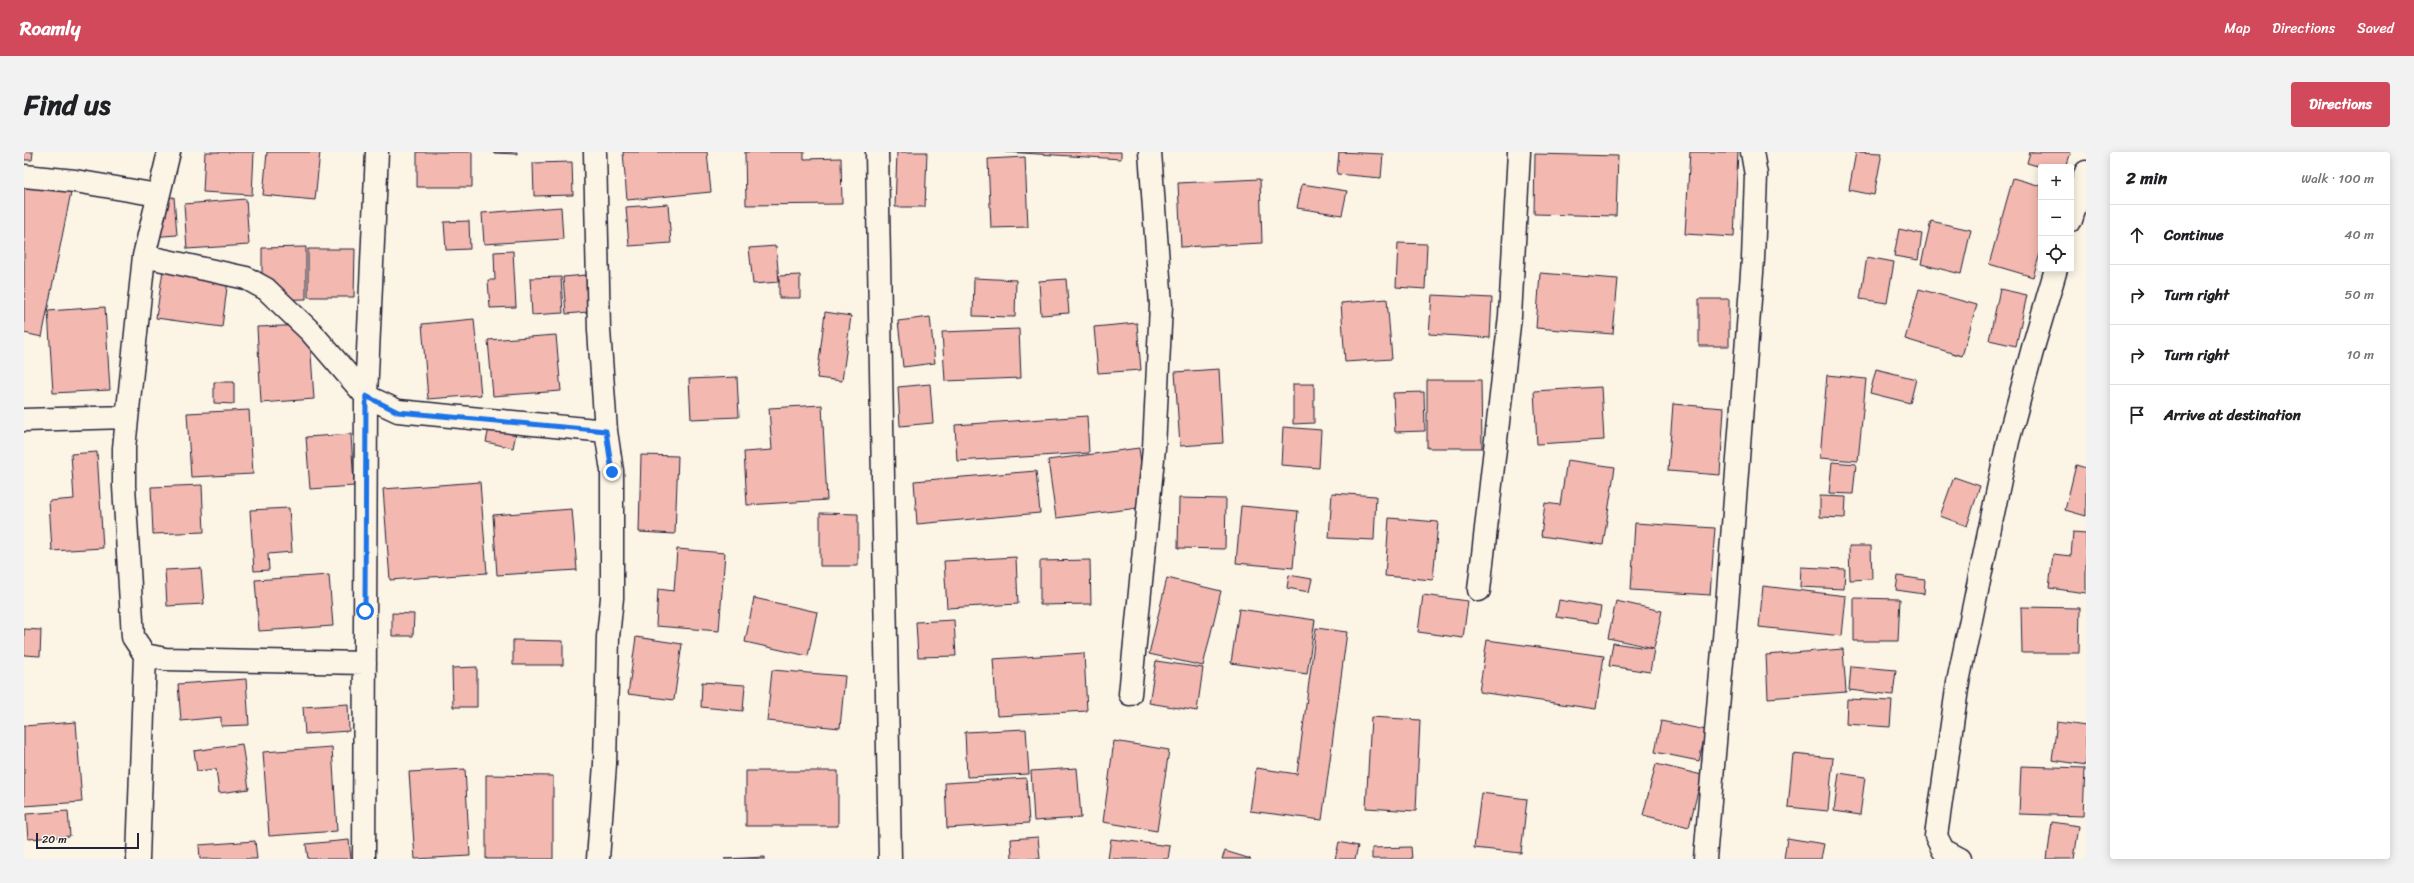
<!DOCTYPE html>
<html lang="en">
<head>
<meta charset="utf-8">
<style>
  :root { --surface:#fff; --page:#f2f2f2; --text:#202124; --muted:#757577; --line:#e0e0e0; --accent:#d1495b }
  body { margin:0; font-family:Sriracha,sans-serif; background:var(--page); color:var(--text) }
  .controls { position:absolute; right:12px; top:12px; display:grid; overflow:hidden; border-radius:4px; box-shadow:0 2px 10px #0003 }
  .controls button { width:36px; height:36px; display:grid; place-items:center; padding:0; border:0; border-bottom:1px solid var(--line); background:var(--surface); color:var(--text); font:20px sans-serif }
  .scale { position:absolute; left:12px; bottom:10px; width:103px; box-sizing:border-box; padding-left:4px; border:2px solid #22223b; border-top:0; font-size:11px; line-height:14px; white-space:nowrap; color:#22223b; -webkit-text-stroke:3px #fcf5e5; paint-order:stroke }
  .stop { position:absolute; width:12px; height:12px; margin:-9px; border:3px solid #1a73e8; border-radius:50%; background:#fff }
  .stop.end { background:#1a73e8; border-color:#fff; box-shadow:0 1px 4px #0008 }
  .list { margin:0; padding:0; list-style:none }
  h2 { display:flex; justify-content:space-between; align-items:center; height:52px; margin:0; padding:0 16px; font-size:17px }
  h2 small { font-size:13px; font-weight:400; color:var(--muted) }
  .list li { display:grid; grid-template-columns:26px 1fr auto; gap:12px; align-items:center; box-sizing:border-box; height:60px; padding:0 16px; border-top:1px solid var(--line) }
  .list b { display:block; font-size:15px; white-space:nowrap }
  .list em { font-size:13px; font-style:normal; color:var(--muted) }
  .icon { flex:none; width:22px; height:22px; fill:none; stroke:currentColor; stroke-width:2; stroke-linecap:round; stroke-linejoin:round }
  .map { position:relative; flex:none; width:2062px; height:707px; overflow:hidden; border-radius:4px }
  header { display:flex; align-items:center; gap:24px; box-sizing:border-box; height:56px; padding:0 20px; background:var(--accent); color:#fff }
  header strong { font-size:19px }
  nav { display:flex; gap:22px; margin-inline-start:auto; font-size:14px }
  .intro { display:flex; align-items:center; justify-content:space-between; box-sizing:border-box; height:96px; padding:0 24px }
  h1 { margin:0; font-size:28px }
  .button { padding:10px 18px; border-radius:4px; background:var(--accent); color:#fff; font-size:14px; font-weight:700 }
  main { display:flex; gap:24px; padding:0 24px }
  aside { flex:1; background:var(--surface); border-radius:4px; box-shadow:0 2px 10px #0003 }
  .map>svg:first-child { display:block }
</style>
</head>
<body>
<header>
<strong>Roamly</strong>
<nav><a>Map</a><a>Directions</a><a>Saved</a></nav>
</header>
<div class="intro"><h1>Find us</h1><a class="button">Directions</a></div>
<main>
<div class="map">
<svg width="2062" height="707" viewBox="0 0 2062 707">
  <rect width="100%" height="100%" fill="#fcf5e5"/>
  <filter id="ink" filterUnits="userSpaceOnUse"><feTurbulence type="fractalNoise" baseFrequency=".025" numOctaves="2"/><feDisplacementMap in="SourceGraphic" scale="8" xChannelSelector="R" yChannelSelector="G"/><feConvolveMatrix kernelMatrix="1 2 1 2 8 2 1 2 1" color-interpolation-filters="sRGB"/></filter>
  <g filter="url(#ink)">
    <path fill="#f3b8b0" stroke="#22223b" d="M0 0H9L8 8H0Z
      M181 0H230L228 43 179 40Z
      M243 0H296L291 48 239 43Z
      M393 0H448V35H393Z
      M469 0H493V2L469 1Z
      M599 0H683L687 40 603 48Z
      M721 0H780V7L817 6 818 52 722 53Z
      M873 0H903L901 55H871Z
      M981 0H1097V7Z
      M1315 0 1359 2 1357 26 1313 22Z
      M1666 0H1714L1710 85 1661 82Z
      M1832 0 1858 1 1850 43 1825 38Z
      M2006 0H2047L2042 15H2017L2003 11Z
      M1511 2 1594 4 1592 64 1510 62Z
      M1001 5 1004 75 967 76 964 7Z
      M548 10 549 43 510 44 509 11Z
      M1989 26 2017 34V98L2009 125 1965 112Z
      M1236 27 1238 91 1157 95 1154 31Z
      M0 31 47 40 18 185 0 181Z
      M1278 32 1323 39 1318 63 1273 56Z
      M150 45 153 83 126 85 124 47Z
      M222 47 225 93 163 97 160 52Z
      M644 52 647 91 605 94 602 55Z
      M537 55 539 87 460 92 458 61Z
      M445 69 446 97 422 98 420 70Z
      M1907 69 1947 78 1937 122 1897 112Z
      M1875 77 1898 82 1894 108 1870 104Z
      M1374 91 1403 92 1401 137 1372 135Z
      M752 94 755 130 729 132 725 96Z
      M282 95V147L238 148V96Z
      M284 97H331L330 145H284Z
      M489 99 492 155 466 156 464 128H471L470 100Z
      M1843 105 1870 110 1863 151 1836 147Z
      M140 111 205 120 198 175 132 166Z
      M1516 121 1594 127 1589 182 1512 176Z
      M562 123 564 160 542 162 539 125Z
      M776 123V146H755V124Z
      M537 125 539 161 508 163 506 126Z
      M950 126 992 128 991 165 949 164Z
      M1042 127 1045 161 1017 163 1015 129Z
      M1895 137 1953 153 1938 204 1881 187Z
      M1976 137 2003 143 1992 194 1965 188Z
      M1408 143 1468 146 1466 186 1405 182Z
      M1363 147 1368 207 1321 210 1317 151Z
      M1675 147H1705V194H1675Z
      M81 155 86 238 29 241 24 159Z
      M801 160 827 164 818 229 793 226Z
      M906 165 911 211 879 215 874 169Z
      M450 167 457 243 404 247 398 172Z
      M1113 171 1117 218 1074 221 1070 175Z
      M285 173 290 247 237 251 233 175Z
      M995 177 997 226 921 229 918 180Z
      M532 183 537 239 469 244 464 188Z
      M1195 217 1199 291 1156 294 1151 220Z
      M1852 217 1892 227 1886 251 1846 241Z
      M1803 223 1842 227 1834 309 1796 306Z
      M713 225 715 265 667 267 665 227Z
      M1403 228H1457L1458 296H1403Z
      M190 230H210V252L190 251Z
      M906 232 909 271 876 274 874 235Z
      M1269 232H1290V271L1269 272Z
      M1577 235 1580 288 1513 292 1510 239Z
      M1400 240 1401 279 1371 280 1369 241Z
      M1649 252 1700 256 1696 323 1644 319Z
      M798 253 803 348 723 353 720 300 748 298 745 256Z
      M225 258 229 322 167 325 163 261Z
      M1063 264 1065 301 933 309 931 273Z
      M466 271 493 276 489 296 462 290Z
      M1259 275 1297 278 1295 316 1257 313Z
      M327 282 330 334 286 337 282 285Z
      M1115 296 1123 355 1032 366 1024 308Z
      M73 300 79 396 28 399 25 349 50 347 47 302Z
      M617 303 654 304 651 382 615 380Z
      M1543 308 1591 315 1579 393 1517 384 1521 351 1536 353Z
      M1808 310 1832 312 1829 342 1805 341Z
      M2052 313 2062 316V364L2041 358Z
      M1012 319 1016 361 893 372 890 329Z
      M1930 325 1956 334 1943 374 1916 364Z
      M456 330 463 421 366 428 359 337Z
      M178 333 180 380 129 382 127 335Z
      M1308 341 1352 344 1350 388 1305 386Z
      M1796 344 1822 345 1821 366 1796 365Z
      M1155 346 1202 347 1201 397 1154 396Z
      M1217 354 1274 359 1269 416 1212 411Z
      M265 356 268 400 244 402 245 418 230 419 226 358Z
      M548 357 553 418 473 423 469 363Z
      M796 361 834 362V414H796Z
      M1365 366 1414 370 1409 428 1361 424Z
      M1611 371 1691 376 1686 443 1607 438Z
      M2049 380 2062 381V441L2025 436 2029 402 2047 404Z
      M1825 394H1847L1848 427 1826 428Z
      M653 397 701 401 695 479 632 474 634 437 650 439Z
      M992 405 994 452 923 456 920 409Z
      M1066 408 1067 452 1016 453V409Z
      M1777 415 1821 417 1820 437 1776 435Z
      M177 416 180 452 143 454 141 418Z
      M305 423 309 474 235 479 231 428Z
      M1265 423 1288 427 1285 440 1263 436Z
      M1874 424 1901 428 1900 442 1872 438Z
      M1143 426 1197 439 1179 514 1125 502Z
      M1739 434 1822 444 1818 484 1735 475Z
      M1399 443 1444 449 1439 486 1394 480Z
      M730 446 793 460 784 504 721 490Z
      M1830 446 1876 447 1874 489H1830Z
      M1535 448 1577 455 1574 471 1532 465Z
      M1592 449 1638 459 1630 496 1584 486Z
      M1997 455 2056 456 2055 501H1998Z
      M1215 457 1291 468 1283 522 1207 511Z
      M368 461 390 462 389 484H368Z
      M930 468 932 504 894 505 892 470Z
      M1292 476 1323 480 1298 668 1226 659 1232 616 1273 622Z
      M0 477 17 478 16 504 0 503Z
      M612 485 658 492 650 548 604 542Z
      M489 488 539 489V513H489Z
      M1463 488 1580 504 1572 557 1455 540Z
      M1589 491 1630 497 1626 520 1585 514Z
      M1819 497 1822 540 1744 546 1742 503Z
      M1060 501 1063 559 973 564 969 507Z
      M1132 509 1179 516 1173 559 1125 551Z
      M1827 514 1872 518 1869 543 1825 538Z
      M453 515V555H429L428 516Z
      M748 518 821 524 816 576 743 569Z
      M222 527 225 573 197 574V565L157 569 154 532Z
      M678 530 721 533 719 559 677 555Z
      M1823 547 1868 549 1866 575 1822 572Z
      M324 552 325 579 281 582 279 555Z
      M1347 565 1396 568 1392 659 1342 656Z
      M1637 569 1682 578 1675 609 1631 600Z
      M52 570 58 650 0 654V574Z
      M2033 570 2062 574V613L2028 608Z
      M1002 577 1005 622 943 625 941 580Z
      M1090 589 1145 598 1133 679 1079 670Z
      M218 592 225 637 195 641 192 617 173 619 170 599Z
      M308 595 313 679 245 684 239 600Z
      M1769 602 1809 606 1804 659 1764 655Z
      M1632 612 1678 623 1665 675 1619 663Z
      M1997 614 2061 616 2059 664 1995 662Z
      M1053 616 1057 666 1010 669 1007 619Z
      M441 617 446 704 391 707 385 620Z
      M722 619H814V674H722Z
      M1815 621 1841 625 1836 663 1810 659Z
      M462 623 529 624V707H462Z
      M1002 626 1005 671 923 676 921 631Z
      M1457 641 1503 647 1497 701 1450 696Z
      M44 659 46 684 4 687 2 662Z
      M2028 670 2055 674 2050 707H2023Z
      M1014 685 1016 707H988L987 687Z
      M1763 686 1800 692 1797 707H1760Z
      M1087 687 1146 694 1144 707H1084Z
      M325 688 327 707H284L282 692Z
      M231 689 233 707H176L175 693Z
      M1315 690 1334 694 1331 707H1311Z
      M1387 695 1388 707H1348V696Z
      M1201 699 1227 707H1198Z
      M741 705V707H700Z"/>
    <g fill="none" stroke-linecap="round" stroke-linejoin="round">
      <defs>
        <path id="minor" d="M145 0 120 104 100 296V334L109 485 121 503 141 507 341 511
          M571 0 575 178 582 279 588 319V446L584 485 581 612 574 707
          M853 0 866 707
          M0 24 51 29 134 43
          M2047 68 2062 20
          M120 104 222 126 242 137 287 180 342 244 374 259 582 279
          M0 268 103 265
          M1455 438 1486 164 1495 0
          M1106 542 1130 296 1137 153 1126 0
          M114 707 121 503
          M340 707 342 244 353 0
          M1681 707 1704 440 1729 107 1732 23 1728 0
          M1936 707 1919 698 1912 684 1934 530 1984 289 2010 192 2032 117"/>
      </defs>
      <use href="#minor" stroke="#22223b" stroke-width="25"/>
      <use href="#minor" stroke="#fcf5e5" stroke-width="22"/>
    </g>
  </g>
  <g fill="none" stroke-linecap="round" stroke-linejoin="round" filter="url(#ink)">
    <path stroke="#1a73e8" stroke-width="5" d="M341 459 342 244 374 260 582 279 588 320"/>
  </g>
</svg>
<div class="controls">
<button>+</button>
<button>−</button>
<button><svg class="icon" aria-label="locate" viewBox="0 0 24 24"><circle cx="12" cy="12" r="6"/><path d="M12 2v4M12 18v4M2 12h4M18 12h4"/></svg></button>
</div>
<div class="scale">20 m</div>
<div class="stop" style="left:341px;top:459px"></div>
<div class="stop end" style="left:588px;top:320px"></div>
</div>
<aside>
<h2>2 min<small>Walk · 100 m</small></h2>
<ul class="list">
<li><svg class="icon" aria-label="ahead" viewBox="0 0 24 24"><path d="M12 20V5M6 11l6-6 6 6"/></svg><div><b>Continue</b></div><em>40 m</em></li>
<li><svg class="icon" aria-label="right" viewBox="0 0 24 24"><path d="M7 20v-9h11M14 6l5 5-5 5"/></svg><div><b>Turn right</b></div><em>50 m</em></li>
<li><svg class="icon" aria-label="right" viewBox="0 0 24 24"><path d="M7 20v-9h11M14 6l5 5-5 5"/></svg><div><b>Turn right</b></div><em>10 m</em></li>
<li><svg class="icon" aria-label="arrive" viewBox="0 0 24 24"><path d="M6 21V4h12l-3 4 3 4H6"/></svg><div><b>Arrive at destination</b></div></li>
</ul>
</aside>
</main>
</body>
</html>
